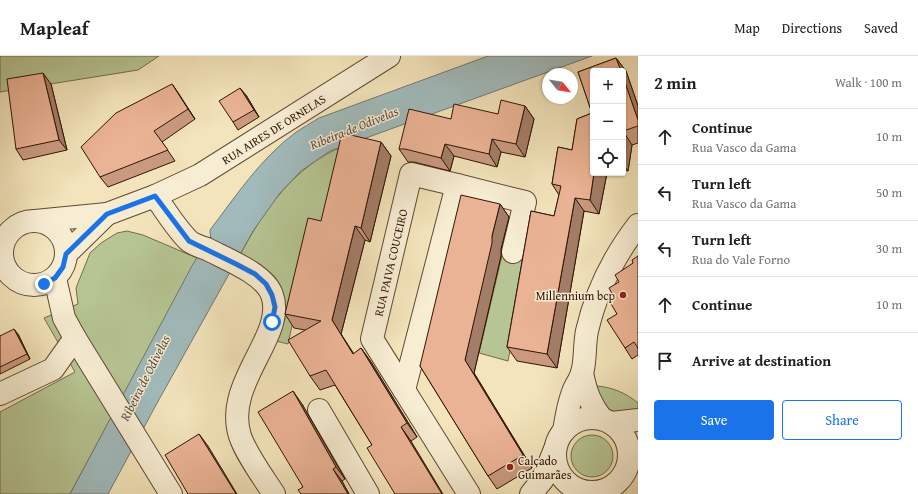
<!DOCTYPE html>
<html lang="en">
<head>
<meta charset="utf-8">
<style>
  :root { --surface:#fff; --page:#f2f2f2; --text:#202124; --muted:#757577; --line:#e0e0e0; --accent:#1a73e8 }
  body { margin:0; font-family:"Gentium Book Plus",serif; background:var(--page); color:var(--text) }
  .controls { position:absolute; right:12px; top:12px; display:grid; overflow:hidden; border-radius:4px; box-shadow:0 1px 3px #0004 }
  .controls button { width:36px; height:36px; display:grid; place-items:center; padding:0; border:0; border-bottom:1px solid var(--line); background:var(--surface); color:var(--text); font:20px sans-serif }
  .compass { position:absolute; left:542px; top:12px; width:36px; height:36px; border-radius:50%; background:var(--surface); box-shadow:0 1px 3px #0004; rotate:120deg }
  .stop { position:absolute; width:12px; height:12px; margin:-9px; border:3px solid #1a73e8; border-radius:50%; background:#fff }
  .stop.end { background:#1a73e8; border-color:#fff; box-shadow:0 1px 4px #0008 }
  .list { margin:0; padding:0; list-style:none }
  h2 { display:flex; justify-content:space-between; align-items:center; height:52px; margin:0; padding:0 16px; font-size:17px }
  h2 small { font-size:13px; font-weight:400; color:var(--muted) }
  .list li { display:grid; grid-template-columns:26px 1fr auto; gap:12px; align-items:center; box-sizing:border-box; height:56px; padding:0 16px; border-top:1px solid var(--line) }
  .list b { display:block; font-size:15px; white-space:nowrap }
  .list p { margin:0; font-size:13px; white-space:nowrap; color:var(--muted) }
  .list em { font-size:13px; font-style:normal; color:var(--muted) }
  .actions { display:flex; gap:8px; padding:12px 16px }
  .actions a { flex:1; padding:9px 0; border:1px solid var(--accent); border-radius:4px; text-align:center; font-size:14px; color:var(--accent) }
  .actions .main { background:var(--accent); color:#fff }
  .icon { flex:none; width:22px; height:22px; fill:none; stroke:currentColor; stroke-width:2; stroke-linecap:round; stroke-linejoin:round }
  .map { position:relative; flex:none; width:638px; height:438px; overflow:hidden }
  header { display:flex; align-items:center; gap:24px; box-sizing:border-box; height:56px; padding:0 20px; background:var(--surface); border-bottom:1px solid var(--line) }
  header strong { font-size:19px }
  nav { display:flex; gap:22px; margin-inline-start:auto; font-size:14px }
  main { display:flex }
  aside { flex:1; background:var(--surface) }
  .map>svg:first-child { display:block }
</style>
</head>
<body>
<header>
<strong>Mapleaf</strong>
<nav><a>Map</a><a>Directions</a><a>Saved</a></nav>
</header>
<main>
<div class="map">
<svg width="638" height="438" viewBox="0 0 638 438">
  <rect width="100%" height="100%" fill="#f3e4bb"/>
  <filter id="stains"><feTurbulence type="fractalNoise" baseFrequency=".005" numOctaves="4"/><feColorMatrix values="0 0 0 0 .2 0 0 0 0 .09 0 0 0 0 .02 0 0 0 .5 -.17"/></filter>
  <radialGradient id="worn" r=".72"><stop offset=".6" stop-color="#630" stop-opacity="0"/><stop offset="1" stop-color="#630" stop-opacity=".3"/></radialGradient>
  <path fill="#b6c593" stroke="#736c4c" d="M0 0H159L138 14 0 36Z
    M344 90 330 165 313 174 288 288 276 285 285 263 282 235 275 221 240 199C264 154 295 109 344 90Z
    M127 175 143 179 197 202 70 438H0V356L75 316 44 262 78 248 76 232 90 197 101 187 117 177Z
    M504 191 529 199 508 305 479 297Z
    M596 330C612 331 626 337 638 347V356C612 358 604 357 596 330Z
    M571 400a21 21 0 1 1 42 0a21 21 0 1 1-42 0Z"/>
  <path fill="#a1bbbc" stroke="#747872" d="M488 0H592L330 95 301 115 280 137 253 175 156 349 108 438H70L193 208 197 202 204 201 211 187 210 174C236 140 260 103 295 77 302 72 311 67 319 62Z"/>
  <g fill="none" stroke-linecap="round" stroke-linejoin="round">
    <defs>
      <g id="minor">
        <path d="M155 140C165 154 176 172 188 184 192 188 201 191 207 193 226 203 265 218 272 239 287 279 223 327 240 380 246 398 263 421 274 438"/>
        <path id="s1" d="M35 165 107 158 155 140 200 119 389 0"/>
        <circle cx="34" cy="197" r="32"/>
        <path d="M66 198 107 158"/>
        <path d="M55 222 64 262 75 282 171 438"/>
        <path d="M582 317C586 336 590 348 602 363"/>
        <path id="s2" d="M404 334 372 283 411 118 457 129"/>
        <path d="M0 338 53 313 75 282"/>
        <path d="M319 354 368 438"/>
        <circle cx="592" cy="399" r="37"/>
        <path d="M612 367 638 364"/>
        <path d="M564 375C566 362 568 349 573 336 575 330 580 324 582 317 586 304 584 289 587 275 596 236 614 200 638 169"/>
        <path d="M469 438 404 334 457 129 525 146 513 196"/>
        <path d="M531 438 543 423 555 393"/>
      </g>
    </defs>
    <use href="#minor" stroke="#614832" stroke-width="24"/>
    <use href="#minor" stroke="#f7edd3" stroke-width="22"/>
  </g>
  <path fill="#ca9a80" stroke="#301404" d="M616 2 626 15 638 50V87L632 89 628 115 623 114V15H593V117H607L599 158 584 155 557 312 517 305 507 291 531 155 554 160 559 139 552 128 558 91 572 94 577 63 592 57 578 16Z
    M51 28 67 94 23 104 16 93Z
    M172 28 195 63 162 86 175 105 108 131 100 121Z
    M246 39 259 61 238 74 233 66Z
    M525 50 534 63 525 101 501 96 497 111 454 100 450 115 414 106H408L399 93 451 63 498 58Z
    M381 86 391 100 370 186 365 184 341 278 354 298 361 292 371 306 417 381 411 385 372 389 335 329 320 334 310 320 305 274 294 272 285 258Z
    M500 148 509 161 501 193V200L474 317 532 412 497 433 488 420 420 310Z
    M638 200V299L632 303 625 292 617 258 615 243 619 226Z
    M18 278 30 303 0 318V280Z
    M302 348 345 423 342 425 349 438H301L303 431Z"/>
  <path fill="#a47d68" stroke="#301404" d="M616 2 626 15 638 50V64L623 21V15H621Z
    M43 17 51 28 67 94 59 84Z
    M172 28 179 38 195 63 188 53Z
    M240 32 246 39 259 61 254 54Z
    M525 50 534 63 525 101 516 88Z
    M623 75 632 89 628 115 623 108Z
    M492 83 501 96 497 111 489 98Z
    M381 86 391 100 370 186 361 172Z
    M445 88 454 100 450 115 441 102Z
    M594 117H607L599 158 590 144Z
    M575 142 584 155 557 312 547 298Z
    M500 148 509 161 501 193V200L474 317 532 412 523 399 465 304 492 180Z
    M355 170 365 184 341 278 362 312 353 298 332 264Z
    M14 273 18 278 30 303 27 298Z
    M361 292 371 306 417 381 407 367Z
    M293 335 302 348 345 423 336 411Z
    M401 371 411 385 443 438H442Z
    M199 378 208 390 237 438H236Z
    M333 413 342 425 349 438H348Z"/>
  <path fill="#ebb395" stroke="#301404" d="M616 2 621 15H593V117H594L590 144 575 142 547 298 507 291 531 155 554 160 561 130 552 128 558 91 572 94 577 63 592 57 578 16Z
    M43 17 59 84 16 93 7 23Z
    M623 21 638 64V70L623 75Z
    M172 28 188 53 154 75 168 94 100 121 81 91 116 57Z
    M240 32 254 54 233 66 219 45Z
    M501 44 525 50 516 88 492 83 489 98 445 88 441 102 405 93H399L409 53 451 63 454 48 498 58Z
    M342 77 381 86 361 172 355 170 332 264 353 298 361 292 407 367 401 371 442 438H395L367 392 372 389 326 314 310 320 288 284 321 265 285 258 308 162 321 165Z
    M461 139 500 148 492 180V187L465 304 523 399 488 420 420 310Z
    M638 200V292L634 286 625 292 607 264 617 258 610 246 615 243 609 232 619 226 615 219 633 207 632 204Z
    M14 273 27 298 0 311V280Z
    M293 335 336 411 333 413 348 438H301L298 434 303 431 258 356Z
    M199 378 236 438H188L165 399Z"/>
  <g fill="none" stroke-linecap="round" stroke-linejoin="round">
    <path stroke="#1a73e8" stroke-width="5" d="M44 228 55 222 63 211 66 198 107 158 155 140 189 185 236 208 255 218 266 228 272 239 275 251 272 266"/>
  </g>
  <g fill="#8f2418" stroke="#f7edd3" stroke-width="1.5">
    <circle cx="623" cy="239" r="4"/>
    <circle cx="510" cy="411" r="4"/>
  </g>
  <g text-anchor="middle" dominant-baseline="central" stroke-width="3" stroke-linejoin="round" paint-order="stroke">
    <g font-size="12" fill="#301404" stroke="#f7edd3">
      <text stroke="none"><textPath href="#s1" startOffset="260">RUA AIRES DE ORNELAS</textPath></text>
      <text stroke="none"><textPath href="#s2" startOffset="139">RUA PAIVA COUCEIRO</textPath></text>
    </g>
    <g font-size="12" fill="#301404" stroke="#f7edd3" text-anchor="end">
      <text x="615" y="239">Millennium bcp</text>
      <text x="518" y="404" text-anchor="start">Calçado<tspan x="518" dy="14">Guimarães</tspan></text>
    </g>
    <g font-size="13" font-style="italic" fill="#584e44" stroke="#f7edd3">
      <text transform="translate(354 72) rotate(-22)">Ribeira de Odivelas</text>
      <text transform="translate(145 322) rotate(-63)">Ribeira de Odivelas</text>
    </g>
  </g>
  <rect width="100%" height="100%" filter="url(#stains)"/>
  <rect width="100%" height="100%" fill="url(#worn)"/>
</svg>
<div class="controls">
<button>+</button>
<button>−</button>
<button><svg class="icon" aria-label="locate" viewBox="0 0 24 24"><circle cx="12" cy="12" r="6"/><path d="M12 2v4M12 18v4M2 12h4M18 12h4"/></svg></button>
</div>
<svg class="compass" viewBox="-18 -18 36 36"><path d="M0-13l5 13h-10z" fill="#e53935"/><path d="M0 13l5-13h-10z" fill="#757577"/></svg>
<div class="stop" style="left:272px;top:266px"></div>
<div class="stop end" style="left:44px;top:228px"></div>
</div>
<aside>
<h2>2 min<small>Walk · 100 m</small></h2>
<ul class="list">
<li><svg class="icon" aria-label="ahead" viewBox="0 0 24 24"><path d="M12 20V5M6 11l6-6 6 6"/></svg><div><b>Continue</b><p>Rua Vasco da Gama</p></div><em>10 m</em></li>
<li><svg class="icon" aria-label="left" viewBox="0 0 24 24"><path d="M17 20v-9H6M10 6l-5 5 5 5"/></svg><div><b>Turn left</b><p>Rua Vasco da Gama</p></div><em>50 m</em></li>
<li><svg class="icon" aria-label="left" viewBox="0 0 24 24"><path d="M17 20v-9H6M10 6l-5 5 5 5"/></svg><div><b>Turn left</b><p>Rua do Vale Forno</p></div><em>30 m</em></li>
<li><svg class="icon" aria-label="ahead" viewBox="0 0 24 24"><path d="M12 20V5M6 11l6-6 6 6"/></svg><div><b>Continue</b></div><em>10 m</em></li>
<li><svg class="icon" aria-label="arrive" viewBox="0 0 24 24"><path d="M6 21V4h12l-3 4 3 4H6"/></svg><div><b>Arrive at destination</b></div></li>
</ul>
<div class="actions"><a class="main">Save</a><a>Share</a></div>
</aside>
</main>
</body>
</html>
